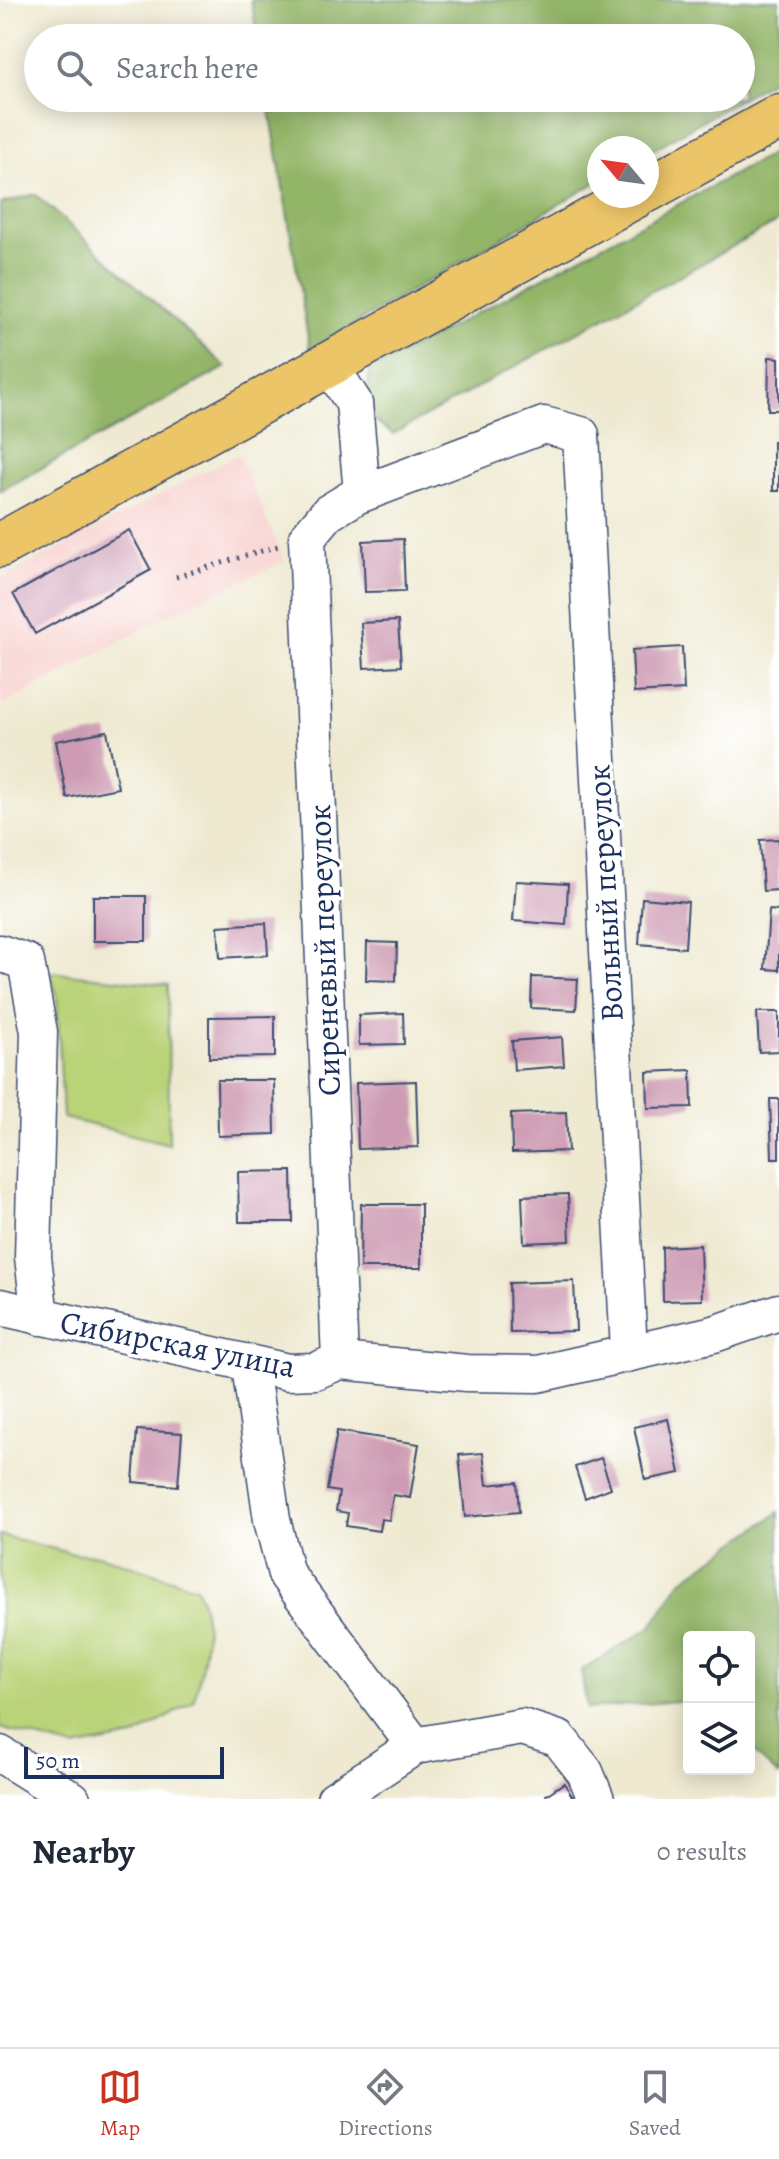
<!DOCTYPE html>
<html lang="en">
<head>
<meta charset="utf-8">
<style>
  :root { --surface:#fff; --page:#f2f2f3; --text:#1f2937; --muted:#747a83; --line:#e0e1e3; --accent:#c8321e }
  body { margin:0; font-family:Alegreya,serif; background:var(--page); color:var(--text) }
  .controls { position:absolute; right:24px; bottom:24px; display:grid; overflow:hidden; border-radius:8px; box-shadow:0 4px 20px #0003 }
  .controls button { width:72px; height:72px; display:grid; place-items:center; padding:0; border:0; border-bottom:2px solid var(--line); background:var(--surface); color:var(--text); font:40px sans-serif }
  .compass { position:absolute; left:587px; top:136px; width:72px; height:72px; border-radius:50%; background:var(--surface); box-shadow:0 4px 20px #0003; rotate:299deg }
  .scale { position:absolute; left:24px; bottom:20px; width:200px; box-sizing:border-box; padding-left:8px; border:4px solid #1b2f5e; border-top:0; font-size:22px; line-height:28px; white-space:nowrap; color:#1b2f5e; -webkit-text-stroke:6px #fff; paint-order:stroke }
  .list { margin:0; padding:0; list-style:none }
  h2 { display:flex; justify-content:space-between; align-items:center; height:104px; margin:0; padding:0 32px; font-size:34px }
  h2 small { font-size:26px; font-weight:400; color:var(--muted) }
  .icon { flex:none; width:44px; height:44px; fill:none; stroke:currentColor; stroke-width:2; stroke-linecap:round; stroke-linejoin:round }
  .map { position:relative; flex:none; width:779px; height:1799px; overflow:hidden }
  .search { position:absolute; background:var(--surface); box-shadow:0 4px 20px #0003; left:24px; right:24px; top:24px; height:88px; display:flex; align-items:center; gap:20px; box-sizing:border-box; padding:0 28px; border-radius:44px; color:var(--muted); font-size:30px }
  .sheet { height:248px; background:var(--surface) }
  nav { display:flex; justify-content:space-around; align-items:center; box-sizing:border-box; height:112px; border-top:2px solid var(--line); background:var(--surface); font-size:22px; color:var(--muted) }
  nav a { display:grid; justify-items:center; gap:4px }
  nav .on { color:var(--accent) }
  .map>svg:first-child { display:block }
</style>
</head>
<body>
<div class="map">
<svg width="779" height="1799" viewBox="0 0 779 1799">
  <rect width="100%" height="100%" fill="#fff"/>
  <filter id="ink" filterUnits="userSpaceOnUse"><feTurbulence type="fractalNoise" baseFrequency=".0125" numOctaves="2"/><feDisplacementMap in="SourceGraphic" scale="16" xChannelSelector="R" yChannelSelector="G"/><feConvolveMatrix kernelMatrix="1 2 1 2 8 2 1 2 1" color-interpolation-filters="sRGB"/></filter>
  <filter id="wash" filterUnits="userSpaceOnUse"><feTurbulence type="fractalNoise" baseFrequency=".006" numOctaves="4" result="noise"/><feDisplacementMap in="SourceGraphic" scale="32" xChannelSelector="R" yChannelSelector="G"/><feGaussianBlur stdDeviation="1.8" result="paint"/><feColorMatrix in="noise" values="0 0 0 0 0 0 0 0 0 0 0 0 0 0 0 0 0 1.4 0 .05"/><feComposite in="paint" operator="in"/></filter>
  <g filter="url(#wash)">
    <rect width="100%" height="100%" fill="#eee9d0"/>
    <path fill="#f7d0ce" d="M238 454 285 561 168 615 0 707V579Z"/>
    <path fill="#bad378" stroke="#6a816b" stroke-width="2" d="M50 972 168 985 169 1144 63 1118 57 995Z
      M0 1535 70 1553 99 1555 196 1587C214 1621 203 1664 194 1701L134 1737 74 1748 0 1728Z"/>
    <path fill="#93b568" stroke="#577263" stroke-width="2" d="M251 0H779V76L647 153V148H599V181L310 350 268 98H741V38H258Z
      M779 150V221L393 434 366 414 369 371Z
      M35 194 226 367 0 491V204Z
      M779 1512V1776L749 1748V1637H689V1700L587 1709 581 1670 651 1627 680 1582Z"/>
    <g id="blocks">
      <path fill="#cd9bb3" d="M769 357 779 358V410H768Z
        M773 442H779V491H773Z
        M129 530 151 570 35 634 13 594Z
        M403 539 405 591 365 592 363 541Z
        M398 621 401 666 364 668 361 623Z
        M682 647 684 690 634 693 632 650Z
        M107 731 118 788 67 798 56 741Z
        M779 839V890L763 891 760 840Z
        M516 881 568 884 566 925 513 921Z
        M93 896H146V941H93Z
        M642 898 688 902 685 948 639 944Z
        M769 910 779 911V970L765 969Z
        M266 923 268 955 220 958 218 926Z
        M367 942 397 943 396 981 366 980Z
        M532 977 578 979 576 1010 531 1008Z
        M757 1012H779V1051L759 1052Z
        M403 1013 404 1044 359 1045V1015Z
        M275 1016V1057L209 1058V1017Z
        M562 1037 564 1066 514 1070 512 1041Z
        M691 1070 692 1107 648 1108 647 1072Z
        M217 1080H274L275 1134 218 1136Z
        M416 1081 418 1147 358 1149 356 1083Z
        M770 1099H779V1158H772Z
        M566 1112 568 1151 512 1153 511 1114Z
        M292 1171 293 1222H239L238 1172Z
        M568 1194 570 1241 524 1243 522 1196Z
        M361 1204H421V1268H360Z
        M700 1245 702 1300 663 1301 662 1247Z
        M574 1281 576 1331 510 1333 509 1283Z
        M668 1419 680 1473 645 1480 634 1427Z
        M137 1430 182 1433 178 1486 133 1482Z
        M337 1431 419 1444 410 1498 393 1495 389 1520 381 1519 379 1531 346 1526 348 1513 336 1511 339 1492 327 1490Z
        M483 1453 487 1485 517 1482 519 1512 465 1517 459 1455Z
        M601 1458 611 1488 585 1498 575 1467Z
        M564 1783 574 1799H548L546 1795Z"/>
    </g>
  </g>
  <g filter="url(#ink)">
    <use href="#blocks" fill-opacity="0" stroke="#3b4b6f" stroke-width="2"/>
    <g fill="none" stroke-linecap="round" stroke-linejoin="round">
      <defs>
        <path id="minor" d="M329 364 354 403 362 493
          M0 953 26 962 39 1032 33 1257 40 1317
          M0 1307 288 1372 315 1371 340 1361 467 1373 538 1374 714 1334 779 1312
          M340 1361 307 538 328 513 356 496 544 425 581 435 629 1351
          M250 1366 272 1520 286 1574 415 1746
          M0 1754 72 1799
          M335 1799 415 1746 522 1727 559 1739 585 1772 596 1799"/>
        <path id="major" d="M647 190 779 117
          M0 545 635 196"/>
      </defs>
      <use href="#minor" stroke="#3b4b6f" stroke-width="39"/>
      <use href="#major" stroke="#3b4b6f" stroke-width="47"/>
      <path stroke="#3b4b6f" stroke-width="5" stroke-dasharray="2 6" stroke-linecap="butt" d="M176 577 278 546"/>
      <use href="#minor" stroke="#fff" stroke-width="36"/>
      <use href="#major" stroke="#edc569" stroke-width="44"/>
    </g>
  </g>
  <g text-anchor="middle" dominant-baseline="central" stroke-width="7" stroke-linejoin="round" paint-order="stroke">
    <g font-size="32" fill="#1b2f5e" stroke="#fff">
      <text transform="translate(605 893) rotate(-93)">Вольный переулок</text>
      <text transform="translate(324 950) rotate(-92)">Сиреневый переулок</text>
      <text transform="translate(178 1344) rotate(11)">Сибирская улица</text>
    </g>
  </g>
</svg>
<div class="controls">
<button><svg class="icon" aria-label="locate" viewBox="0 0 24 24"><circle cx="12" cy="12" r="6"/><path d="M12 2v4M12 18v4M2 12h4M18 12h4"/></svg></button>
<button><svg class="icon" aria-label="layers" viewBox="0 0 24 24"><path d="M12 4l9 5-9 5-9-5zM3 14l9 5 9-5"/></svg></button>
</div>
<svg class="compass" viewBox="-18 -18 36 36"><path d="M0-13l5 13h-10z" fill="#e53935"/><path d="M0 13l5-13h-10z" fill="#747a83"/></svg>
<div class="scale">50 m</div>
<div class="search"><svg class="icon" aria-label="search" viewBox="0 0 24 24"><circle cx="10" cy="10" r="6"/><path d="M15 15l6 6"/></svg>Search here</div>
</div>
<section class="sheet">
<h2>Nearby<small>0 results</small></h2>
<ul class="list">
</ul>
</section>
<nav>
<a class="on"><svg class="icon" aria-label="map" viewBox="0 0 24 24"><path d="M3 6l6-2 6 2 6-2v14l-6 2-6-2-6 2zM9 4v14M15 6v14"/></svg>Map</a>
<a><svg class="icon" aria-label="directions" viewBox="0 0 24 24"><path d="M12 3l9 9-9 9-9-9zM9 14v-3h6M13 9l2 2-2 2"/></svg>Directions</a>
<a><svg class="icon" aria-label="saved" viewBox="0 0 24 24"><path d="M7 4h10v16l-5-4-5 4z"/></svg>Saved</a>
</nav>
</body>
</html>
